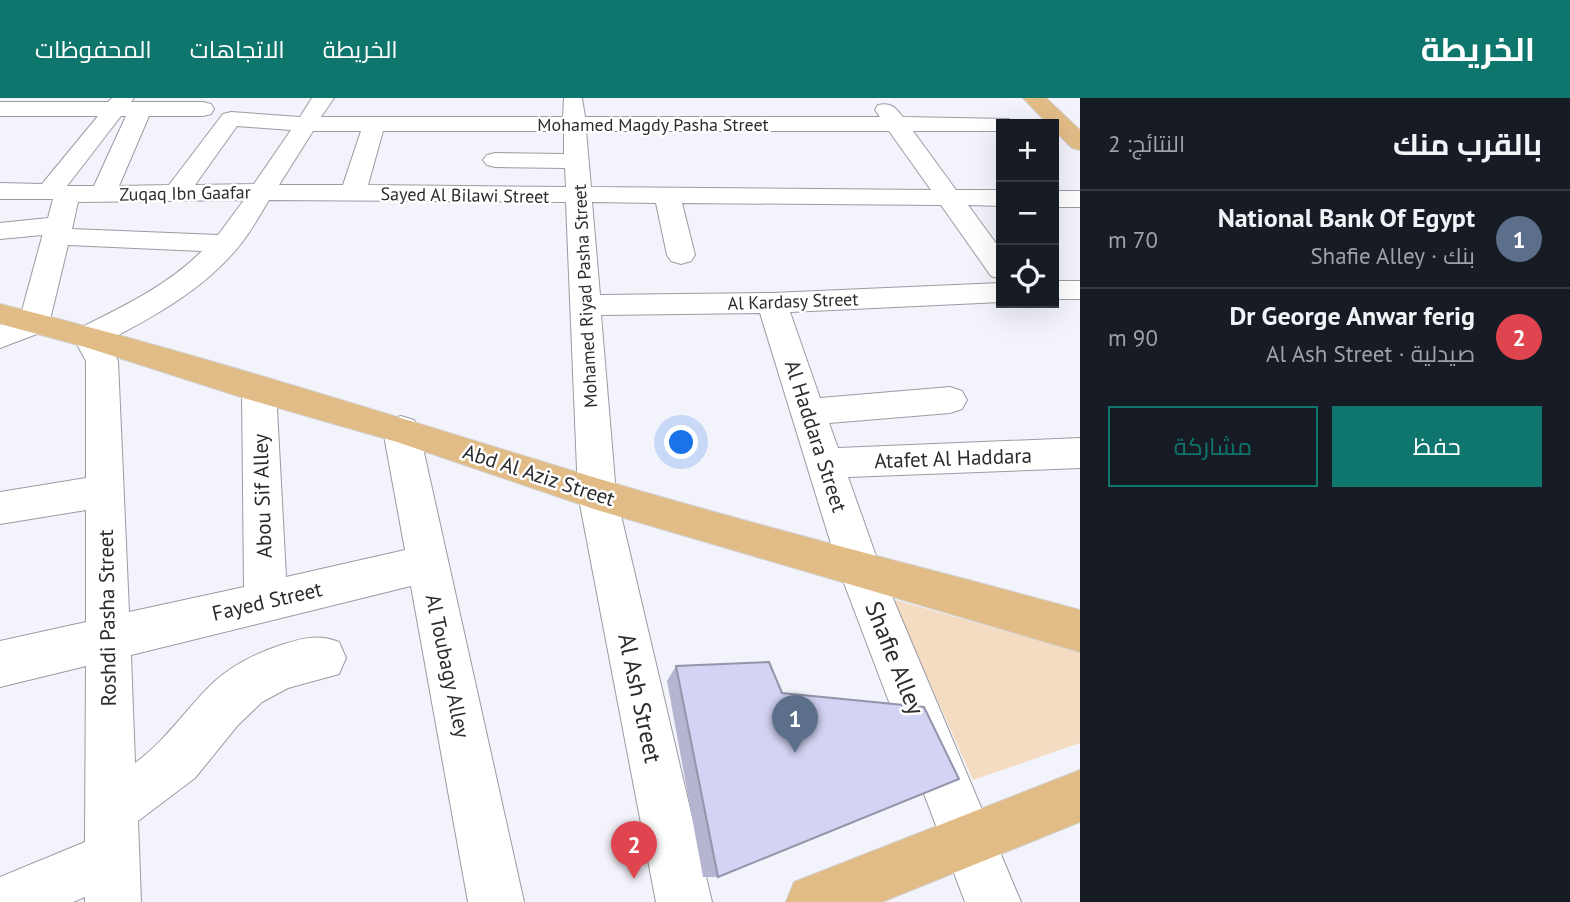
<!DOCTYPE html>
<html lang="ar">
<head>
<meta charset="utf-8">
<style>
  :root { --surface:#171b24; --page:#20242c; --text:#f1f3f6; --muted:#9ea1a6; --line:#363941; --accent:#0f766e }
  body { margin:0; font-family:"PT Sans",Cairo,sans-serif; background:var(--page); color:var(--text); direction:rtl }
  .controls { position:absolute; right:21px; top:21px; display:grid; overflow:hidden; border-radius:0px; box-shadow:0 7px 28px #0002 }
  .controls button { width:63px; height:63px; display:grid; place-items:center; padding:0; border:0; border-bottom:2px solid var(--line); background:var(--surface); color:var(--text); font:35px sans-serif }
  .you { position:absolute; left:682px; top:345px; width:24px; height:24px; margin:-18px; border:5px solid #fff; border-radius:50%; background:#1a73e8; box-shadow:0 0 0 10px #1a73e833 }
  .badge { display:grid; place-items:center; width:46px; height:46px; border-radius:50%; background:var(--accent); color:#fff; font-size:23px; font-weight:700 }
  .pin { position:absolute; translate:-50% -58px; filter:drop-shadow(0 2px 4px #0008) }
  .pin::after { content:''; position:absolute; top:37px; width:24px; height:21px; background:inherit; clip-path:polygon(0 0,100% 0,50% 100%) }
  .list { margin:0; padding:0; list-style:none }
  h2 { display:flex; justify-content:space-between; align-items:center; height:91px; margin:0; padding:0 28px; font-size:30px }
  h2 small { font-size:23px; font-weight:400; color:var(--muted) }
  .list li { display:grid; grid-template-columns:46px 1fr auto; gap:21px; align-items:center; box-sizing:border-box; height:98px; padding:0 28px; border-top:2px solid var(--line) }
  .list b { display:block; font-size:26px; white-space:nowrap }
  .list p { margin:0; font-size:23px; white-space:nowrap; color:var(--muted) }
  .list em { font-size:23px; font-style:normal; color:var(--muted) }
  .actions { display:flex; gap:14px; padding:21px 28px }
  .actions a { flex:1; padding:16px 0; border:2px solid var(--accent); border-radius:0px; text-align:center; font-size:24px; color:var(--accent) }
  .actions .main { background:var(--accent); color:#fff }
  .icon { flex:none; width:38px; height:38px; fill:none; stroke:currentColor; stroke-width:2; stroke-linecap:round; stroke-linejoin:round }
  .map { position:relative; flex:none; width:1080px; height:804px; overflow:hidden; direction:ltr }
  header { display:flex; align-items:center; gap:42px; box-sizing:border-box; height:98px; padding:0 35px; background:var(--accent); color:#fff }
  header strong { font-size:33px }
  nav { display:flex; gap:38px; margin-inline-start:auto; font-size:24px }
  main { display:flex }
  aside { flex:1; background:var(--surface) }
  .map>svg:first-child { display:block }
</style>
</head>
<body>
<header>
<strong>الخريطة</strong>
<nav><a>الخريطة</a><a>الاتجاهات</a><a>المحفوظات</a></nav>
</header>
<main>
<aside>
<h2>بالقرب منك<small>النتائج: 2</small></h2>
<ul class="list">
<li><span class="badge" style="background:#5c6f8a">1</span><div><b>National Bank Of Egypt</b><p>بنك · Shafie Alley</p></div><em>70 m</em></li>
<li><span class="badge" style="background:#e0444e">2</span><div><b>Dr George Anwar ferig</b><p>صيدلية · Al Ash Street</p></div><em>90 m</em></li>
</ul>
<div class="actions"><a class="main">حفظ</a><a>مشاركة</a></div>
</aside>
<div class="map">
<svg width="1080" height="804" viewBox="0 0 1080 804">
  <rect width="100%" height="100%" fill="#f3f3fc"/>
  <path fill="#f3dcc2" d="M892 501 1080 554V645L973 682Z"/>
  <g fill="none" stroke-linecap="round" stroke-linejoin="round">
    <defs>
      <path id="minor" d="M112 0H134L131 4H203L211 6 214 11 211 16 203 18H149L119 88 169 87 223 16 231 14 300 19 312 0H334L321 19H563L564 0H582L585 19H880L875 12 878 7C891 4 895 9 903 19L1009 21 1012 26H1001V33H913L956 92H1001V108L968 107 1001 152V181L991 178 941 107 682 105 695 157 691 163 681 166 671 163 667 157 656 105 592 104 600 197 772 195 1001 185V204L790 214 820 300 950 289 962 293 967 302 962 311 950 315 829 325 838 350 1080 340V370L848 379 881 472 1021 804H965L839 472 760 215 601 217 616 396 712 804H656L578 396 566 104 269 102C261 115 253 130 243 143 208 189 157 217 107 243L118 263 129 514 244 489 242 292 247 283 259 280 271 283 276 292 286 479 405 452 383 332 388 322 401 318 414 322 419 332 524 804H468L411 488 131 557 135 665C168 641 186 610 215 583 234 566 257 555 281 547 303 540 318 536 339 544L346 560 339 576 288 590 262 604 238 627 195 680 138 723 141 804H85V799L73 804H0V779L85 744 86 568 0 589V543L86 524V412L0 426V394L86 380V263L73 239 78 231C122 209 167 188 202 153L68 147 49 226 45 233 0 250V227L20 220 42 139V137L0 141V125L48 120 53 101H0V85L42 86 98 18H0V4H108ZM121 18H126L94 88H67ZM237 28 291 32 254 86 195 87ZM313 33H361L343 87H279ZM383 33H564V56L495 55 487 57 483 62 487 67 495 69 565 70 566 89 368 87ZM586 33H889L931 92 591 89ZM244 102 218 137 72 131 78 104Z
        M1054 93H1080V109H1054Z
        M1054 183H1080V201H1054Z"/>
      <path id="major" d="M1023 0H1046L1080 32V52L1072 50 1054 32V26H1048Z
        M0 206C201 256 398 320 596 380 756 428 919 468 1080 512V554L597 412 397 344 247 301 82 248 0 226Z
        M1080 672V724L882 804H786L794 784Z"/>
    </defs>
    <use href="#minor" stroke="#9b9ba3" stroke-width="2"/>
    <use href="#major" stroke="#d1d1d1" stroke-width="2"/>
    <use href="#minor" fill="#fff" fill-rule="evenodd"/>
    <use href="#major" fill="#e2bc87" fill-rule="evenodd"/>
  </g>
  <path fill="#b5b5d1" d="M676 568 718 779H703L667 583Z"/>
  <path fill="#d3d3f3" stroke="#9494aa" stroke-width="2" d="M769 564 782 595 924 609 959 681 718 779 676 568Z"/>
  <g text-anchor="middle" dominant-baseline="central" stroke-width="5" stroke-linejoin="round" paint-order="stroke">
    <g font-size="18" fill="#2c2c2f" stroke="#fff">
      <text x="653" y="26">Mohamed Magdy Pasha Street</text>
      <text transform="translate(185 95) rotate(-1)">Zuqaq Ibn Gaafar</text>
      <text transform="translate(465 97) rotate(1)">Sayed Al Bilawi Street</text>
      <text transform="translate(585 198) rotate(-93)">Mohamed Riyad Pasha Street</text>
      <text transform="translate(793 203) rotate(-2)">Al Kardasy Street</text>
    </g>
    <g font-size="21" fill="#2c2c2f" stroke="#fff">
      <text transform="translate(816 338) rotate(72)">Al Haddara Street</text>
      <text transform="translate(953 360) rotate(-2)">Atafet Al Haddara</text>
      <text transform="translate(539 377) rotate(18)">Abd Al Aziz Street</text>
      <text transform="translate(262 398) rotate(-92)">Abou Sif Alley</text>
      <text transform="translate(267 503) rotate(-13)">Fayed Street</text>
      <text transform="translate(107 520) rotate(-91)">Roshdi Pasha Street</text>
      <text transform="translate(448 568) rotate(78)">Al Toubagy Alley</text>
    </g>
    <g font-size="24" fill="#2c2c2f" stroke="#fff">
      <text transform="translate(895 560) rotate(68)">Shafie Alley</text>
      <text transform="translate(640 600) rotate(78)">Al Ash Street</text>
    </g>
  </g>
</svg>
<div class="controls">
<button>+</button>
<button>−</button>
<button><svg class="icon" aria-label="locate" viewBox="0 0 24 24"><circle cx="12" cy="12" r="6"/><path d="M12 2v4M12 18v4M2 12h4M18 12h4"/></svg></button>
</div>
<div class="you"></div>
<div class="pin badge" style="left:795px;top:655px;background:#5c6f8a">1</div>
<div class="pin badge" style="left:634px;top:781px;background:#e0444e">2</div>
</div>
</main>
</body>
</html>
